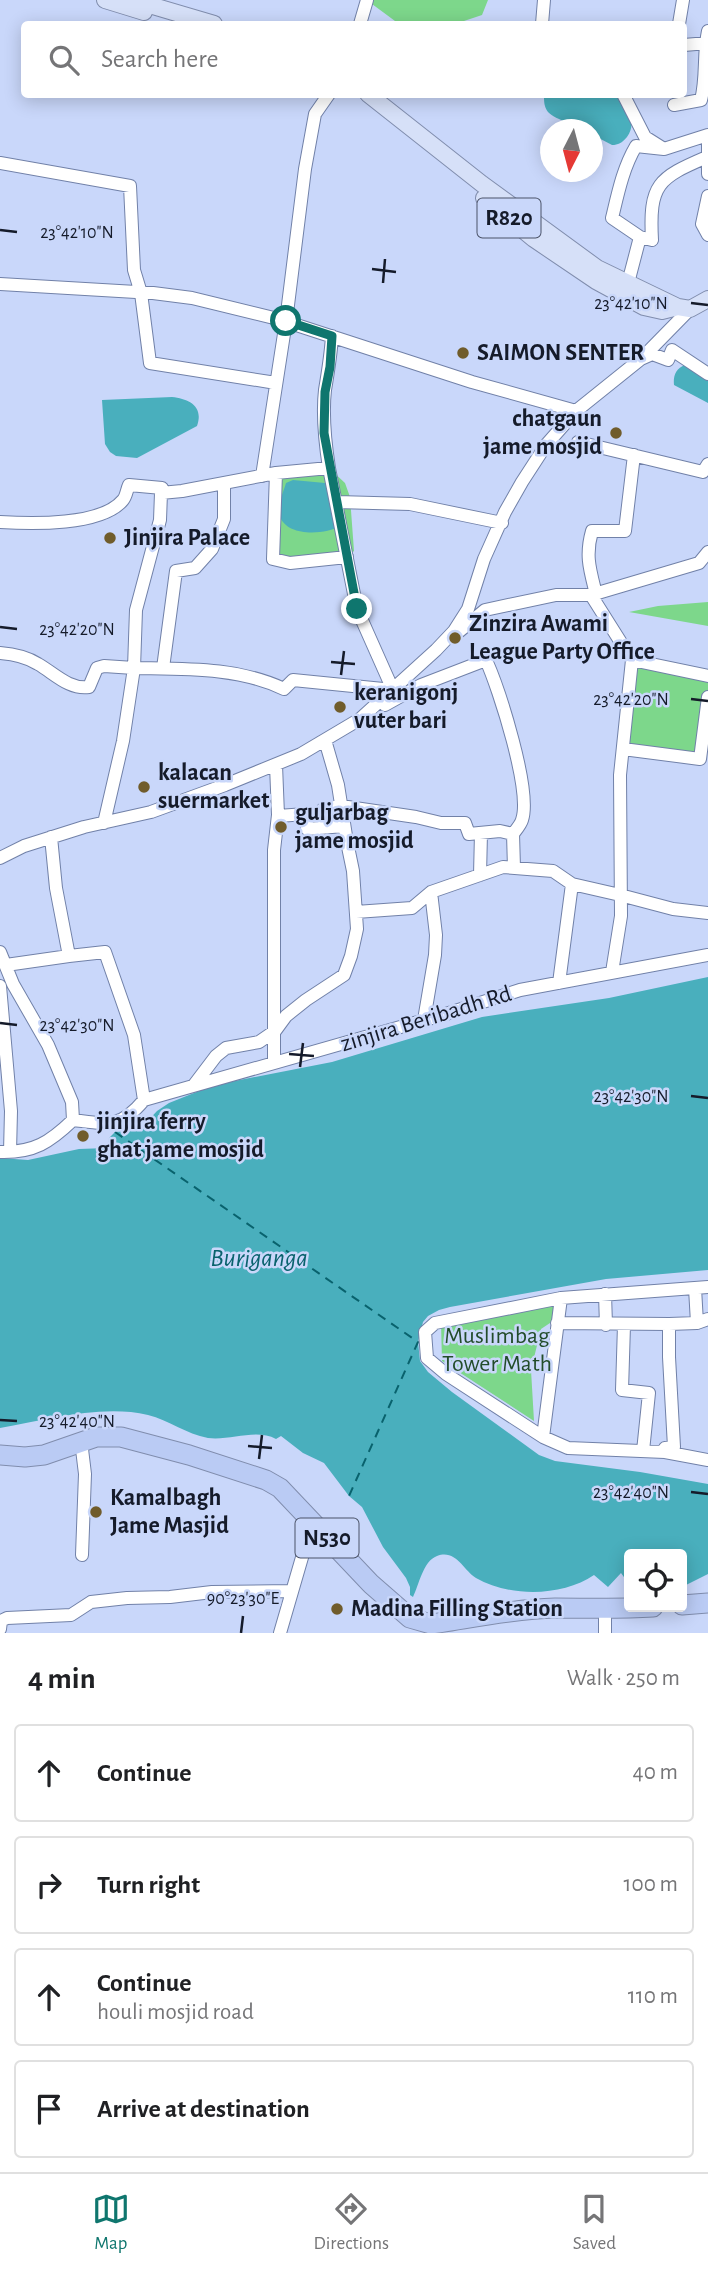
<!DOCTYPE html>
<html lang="en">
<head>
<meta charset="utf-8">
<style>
  :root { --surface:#fff; --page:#f2f2f2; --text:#202124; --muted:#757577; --line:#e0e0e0; --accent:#0f766e }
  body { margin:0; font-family:"Alegreya Sans",sans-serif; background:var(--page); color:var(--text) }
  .controls { position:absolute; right:21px; bottom:21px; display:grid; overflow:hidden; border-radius:7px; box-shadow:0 4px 18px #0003 }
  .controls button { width:63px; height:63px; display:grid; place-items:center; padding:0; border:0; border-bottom:2px solid var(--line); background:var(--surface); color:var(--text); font:35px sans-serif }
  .compass { position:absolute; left:540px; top:119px; width:63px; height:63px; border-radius:50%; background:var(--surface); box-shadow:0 4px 18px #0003; rotate:186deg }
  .stop { position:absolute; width:21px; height:21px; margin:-16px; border:5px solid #0f766e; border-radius:50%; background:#fff }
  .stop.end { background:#0f766e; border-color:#fff; box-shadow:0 2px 7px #0008 }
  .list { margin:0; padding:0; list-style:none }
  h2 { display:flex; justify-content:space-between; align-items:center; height:91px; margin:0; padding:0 28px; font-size:30px }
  h2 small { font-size:23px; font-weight:400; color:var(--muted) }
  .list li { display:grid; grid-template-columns:46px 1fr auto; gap:21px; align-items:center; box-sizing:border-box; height:98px; margin:0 14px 14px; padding:0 14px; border:2px solid var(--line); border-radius:7px }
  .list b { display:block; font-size:26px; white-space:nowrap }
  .list p { margin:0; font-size:23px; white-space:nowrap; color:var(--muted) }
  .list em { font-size:23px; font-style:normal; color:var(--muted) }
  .icon { flex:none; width:38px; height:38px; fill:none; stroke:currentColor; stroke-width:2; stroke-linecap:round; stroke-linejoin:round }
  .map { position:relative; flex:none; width:708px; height:1633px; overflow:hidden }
  .search { position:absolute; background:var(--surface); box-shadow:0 4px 18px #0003; left:21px; right:21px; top:21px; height:77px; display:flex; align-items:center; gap:18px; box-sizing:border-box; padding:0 24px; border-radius:7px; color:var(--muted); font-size:26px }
  .sheet { height:539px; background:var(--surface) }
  nav { display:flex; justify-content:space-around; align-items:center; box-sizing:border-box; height:98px; border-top:2px solid var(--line); background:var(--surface); font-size:19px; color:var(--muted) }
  nav a { display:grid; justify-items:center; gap:4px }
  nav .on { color:var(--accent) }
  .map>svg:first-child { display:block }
</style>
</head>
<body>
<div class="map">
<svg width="708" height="1633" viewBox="0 0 708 1633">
  <rect width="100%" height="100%" fill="#c9d7fa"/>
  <path fill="#7dd78b" d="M372 0H488L482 15 464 21H395L372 4Z
    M329 468 345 483 350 497 354 551 347 557 282 560 269 542 281 475Z
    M708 602V626L629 612 658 606Z
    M632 660 708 676V697L700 759 623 749Z
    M557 1303 553 1321 541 1329 531 1370 534 1421 442 1361 441 1323Z"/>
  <path fill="#49afbd" d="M544 95H618C626 108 638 122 627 137 622 143 618 145 612 145L593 135 592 130C583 129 554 119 548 112 544 107 544 101 544 95Z
    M685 365 708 376V403L674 385C673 376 676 368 685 365Z
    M172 397C189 399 204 406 197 426L137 458 116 456 110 452 105 444 102 400Z
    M293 480 325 483 330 490 340 526C325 535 286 537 280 516 277 504 283 494 286 483Z
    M708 977V1270L606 1279 450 1307 439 1310 428 1316 423 1322 418 1342 420 1361 428 1372 452 1392 539 1455 555 1461 640 1472 708 1484V1574L682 1587V1554H629V1584L621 1573 608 1587 594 1575C562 1597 509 1597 476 1578 463 1570 456 1549 437 1556 423 1561 419 1585 413 1597L410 1595V1587L406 1578 383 1547 362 1507 349 1496 324 1463 303 1453 281 1436 276 1439C256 1428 230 1441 208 1438 186 1434 169 1420 148 1415 102 1404 46 1420 0 1428V1158L28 1160 79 1149 107 1148 109 1138 115 1132 136 1129 143 1126 157 1111 169 1103 214 1085 332 1062 482 1017 609 998Z"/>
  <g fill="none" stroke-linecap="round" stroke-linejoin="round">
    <path stroke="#09626d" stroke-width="2" stroke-dasharray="9 7" stroke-linecap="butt" d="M115 1132 418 1342 349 1496"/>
    <defs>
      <path id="minor" d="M360 24 367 0
        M542 24 544 0
        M679 24 683 0
        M684 45 708 43
        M623 94 645 137 664 149 708 135
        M674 105 701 100C707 77 703 54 708 31
        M708 137V174
        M0 163 130 186 134 270 141 293 150 363 276 383
        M708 196 702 224 708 235
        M640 237 652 240C649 184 658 178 707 157
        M628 283 640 237 612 218C618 193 623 168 636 146L664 149
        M0 284 153 293 192 298 278 319 472 382 576 411
        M643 358 652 354 668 360 672 350 708 374
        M578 442 703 472 708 464
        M329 468 357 609 393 690 293 680 284 689C238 667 184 669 134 668L136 610 160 520 161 493 182 491 276 473Z
        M329 468C325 442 322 416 325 390 328 372 331 354 332 336
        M276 473 273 559 290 563 347 557
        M262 476 286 321 305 169 315 114 329 94
        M337 502 410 504 502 523
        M0 522C31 524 102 526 123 500 126 497 127 489 129 485L162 488 161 493
        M708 552 699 563 591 595 632 660 708 676
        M596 594C590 570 585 556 592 531H625L634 455
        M456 634 485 610 556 595H591
        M0 653C13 654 27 657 38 664 54 673 69 690 89 687L97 668 104 666 134 668 123 741 104 823
        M163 668 176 571 195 568 212 549 224 519V483
        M623 749 700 759 708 697
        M323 809 341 806 416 817 441 823H465L469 834 500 831 513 834C516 830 521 824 522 820 532 791 499 689 486 660L421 685 385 705
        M278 816 306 814 307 829 344 826
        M513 834 514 868
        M51 837 56 888 69 956 105 952 134 1035 144 1100
        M0 858 24 846 84 827 151 812 225 785 301 754 360 719 436 650 454 631 468 609 484 559 505 512 522 482 546 445 576 411 642 358 690 309
        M480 875 481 833
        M356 912 412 908 431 892 503 867 553 871 572 884 620 895 673 909 708 913
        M0 952 13 984 48 1045 72 1102 73 1120
        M6 965 69 956
        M612 972 621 916 620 775 632 660
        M559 983 572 884
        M0 986 11 1111 10 1152
        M424 1020 435 955 436 935 431 892
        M274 1063V850L278 815 276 765
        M194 1085 216 1056 226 1048 259 1042 275 1031 286 1016 306 1000 344 975 351 956 357 929 353 871 347 842 338 785 325 740
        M73 1120C107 1124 120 1129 144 1100L446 1014 520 990 708 955
        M0 1152C34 1153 50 1142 73 1120
        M708 1287 561 1298 435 1323 425 1332 427 1358 446 1374 543 1437 568 1448 665 1452 708 1460
        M695 1288 697 1323
        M605 1294 606 1325
        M557 1323 669 1324 697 1323 708 1319
        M624 1325 622 1390 649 1393 643 1451
        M543 1437 561 1298
        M81 1441 85 1474 82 1555
        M665 1452V1448L674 1447 669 1357V1324
        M0 1629 1 1621 7 1618 71 1615 91 1602 127 1598 170 1597 212 1592 292 1591
        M280 1633 312 1523
        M605 1633V1610"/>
      <path id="major" d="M105 0 144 12
        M133 0 214 24
        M368 94 482 184 597 268 678 307 690 309 708 299
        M484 198 534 239 596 281 644 307 662 311 678 307"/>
      <path id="highway" d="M0 1455 25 1457 44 1455 96 1437H121L189 1455 266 1480 280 1488 371 1584 410 1618 431 1624C472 1618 514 1609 555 1608 588 1608 620 1609 653 1607
        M682 1605 708 1603"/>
    </defs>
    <use href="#minor" stroke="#7181a8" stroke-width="14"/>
    <use href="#major" stroke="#808dad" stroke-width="18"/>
    <use href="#highway" stroke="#808dad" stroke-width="21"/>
    <use href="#minor" stroke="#fff" stroke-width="12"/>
    <use href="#major" stroke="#d6e0f8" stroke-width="16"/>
    <use href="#highway" stroke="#bacbf4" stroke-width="19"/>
  </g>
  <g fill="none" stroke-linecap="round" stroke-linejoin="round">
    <path stroke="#0f766e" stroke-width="9" d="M286 321 332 336 330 367 325 392 324 433 357 609"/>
  </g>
  <path fill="none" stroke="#151b2a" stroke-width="2.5" d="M0 230 17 232M372 269 396 272M383 283 385 259M691 303 708 305M0 627 17 629M331 662 355 664M341 675 344 651M691 699 708 701M0 1023 17 1025M289 1054 314 1056M300 1067 303 1043M691 1096 708 1098M0 1420 17 1421M248 1446 272 1448M259 1459 262 1435M691 1492 708 1494M241 1633 243 1616"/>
  <g fill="#705c2b" stroke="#c9d7fa" stroke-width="2.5">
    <circle cx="463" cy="353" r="7"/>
    <circle cx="616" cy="433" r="7"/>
    <circle cx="110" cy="538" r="7"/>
    <circle cx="455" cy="638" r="7"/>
    <circle cx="340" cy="707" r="7"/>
    <circle cx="144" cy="787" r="7"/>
    <circle cx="281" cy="827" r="7"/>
    <circle cx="83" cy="1136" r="7"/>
    <circle cx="96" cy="1512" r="7"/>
    <circle cx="337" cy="1609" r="7"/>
  </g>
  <g text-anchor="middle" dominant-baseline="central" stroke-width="5" stroke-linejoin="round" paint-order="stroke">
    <g fill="#c9d7fa" stroke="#4b5368" stroke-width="2">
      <rect x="477.5" y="198.5" width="63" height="39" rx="5"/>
      <rect x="295.5" y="1518.5" width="63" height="39" rx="5"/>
    </g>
    <g font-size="23" font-weight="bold" fill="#151b2a">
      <text x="509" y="218">R820</text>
      <text x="327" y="1538">N530</text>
    </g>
    <g font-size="24" font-weight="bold" fill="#151b2a" stroke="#c9d7fa" text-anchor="start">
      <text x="477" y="353">SAIMON SENTER</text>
      <text x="602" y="419" text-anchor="end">chatgaun<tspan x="602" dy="28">jame mosjid</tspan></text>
      <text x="124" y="538">Jinjira Palace</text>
      <text x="469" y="624">Zinzira Awami<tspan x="469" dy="28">League Party Office</tspan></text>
      <text x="354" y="693">keranigonj<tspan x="354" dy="28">vuter bari</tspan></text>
      <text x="158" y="773">kalacan<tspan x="158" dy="28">suermarket</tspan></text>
      <text x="295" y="813">guljarbag<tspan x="295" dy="28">jame mosjid</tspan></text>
      <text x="97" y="1122">jinjira ferry<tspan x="97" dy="28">ghat jame mosjid</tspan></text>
      <text x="110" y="1498">Kamalbagh<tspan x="110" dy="28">Jame Masjid</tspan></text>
      <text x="351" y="1609">Madina Filling Station</text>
    </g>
    <g font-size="24" fill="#151b2a" stroke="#c9d7fa">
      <text transform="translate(426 1019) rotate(-17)">zinjira Beribadh Rd</text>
    </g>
    <g font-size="24" fill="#224c2a" stroke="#c9d7fa">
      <text x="497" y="1336">Muslimbag<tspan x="497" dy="28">Tower Math</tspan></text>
    </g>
    <g font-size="26" font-style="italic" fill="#09626d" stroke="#c9d7fa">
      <text x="259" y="1258">Buriganga</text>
    </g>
  </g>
  <g font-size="18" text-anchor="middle" fill="#151b2a" stroke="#c9d7fa" stroke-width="5" stroke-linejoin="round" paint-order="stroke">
    <text x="77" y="238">23°42'10"N</text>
    <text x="631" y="309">23°42'10"N</text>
    <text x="77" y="635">23°42'20"N</text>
    <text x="631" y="705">23°42'20"N</text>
    <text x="77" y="1031">23°42'30"N</text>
    <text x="631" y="1102">23°42'30"N</text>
    <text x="77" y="1427">23°42'40"N</text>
    <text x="631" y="1498">23°42'40"N</text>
    <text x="243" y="1604">90°23'30"E</text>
  </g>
</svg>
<div class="controls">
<button><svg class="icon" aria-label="locate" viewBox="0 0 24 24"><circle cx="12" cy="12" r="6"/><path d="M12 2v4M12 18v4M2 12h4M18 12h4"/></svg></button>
</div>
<svg class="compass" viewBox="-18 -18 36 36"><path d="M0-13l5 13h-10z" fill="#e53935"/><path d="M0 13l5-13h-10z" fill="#757577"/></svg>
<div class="stop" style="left:286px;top:321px"></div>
<div class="stop end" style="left:357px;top:609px"></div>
<div class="search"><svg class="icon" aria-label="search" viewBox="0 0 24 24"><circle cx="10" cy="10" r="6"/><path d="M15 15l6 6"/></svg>Search here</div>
</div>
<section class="sheet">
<h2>4 min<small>Walk · 250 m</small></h2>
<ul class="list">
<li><svg class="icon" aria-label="ahead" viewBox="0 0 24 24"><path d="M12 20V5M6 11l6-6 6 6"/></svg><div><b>Continue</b></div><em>40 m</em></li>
<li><svg class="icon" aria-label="right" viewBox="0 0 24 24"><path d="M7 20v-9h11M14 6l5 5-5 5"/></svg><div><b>Turn right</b></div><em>100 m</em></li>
<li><svg class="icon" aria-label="ahead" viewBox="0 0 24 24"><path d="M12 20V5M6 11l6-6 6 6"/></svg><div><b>Continue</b><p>houli mosjid road</p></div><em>110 m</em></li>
<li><svg class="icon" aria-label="arrive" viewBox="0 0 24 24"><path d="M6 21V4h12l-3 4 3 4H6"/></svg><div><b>Arrive at destination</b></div></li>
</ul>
</section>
<nav>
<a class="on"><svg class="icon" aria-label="map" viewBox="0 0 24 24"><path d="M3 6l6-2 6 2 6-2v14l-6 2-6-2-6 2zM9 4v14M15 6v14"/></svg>Map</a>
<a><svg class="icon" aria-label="directions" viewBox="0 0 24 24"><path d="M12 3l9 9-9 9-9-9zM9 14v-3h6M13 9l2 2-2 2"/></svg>Directions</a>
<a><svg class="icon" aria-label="saved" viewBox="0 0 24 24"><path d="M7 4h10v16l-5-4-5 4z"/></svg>Saved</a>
</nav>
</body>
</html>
